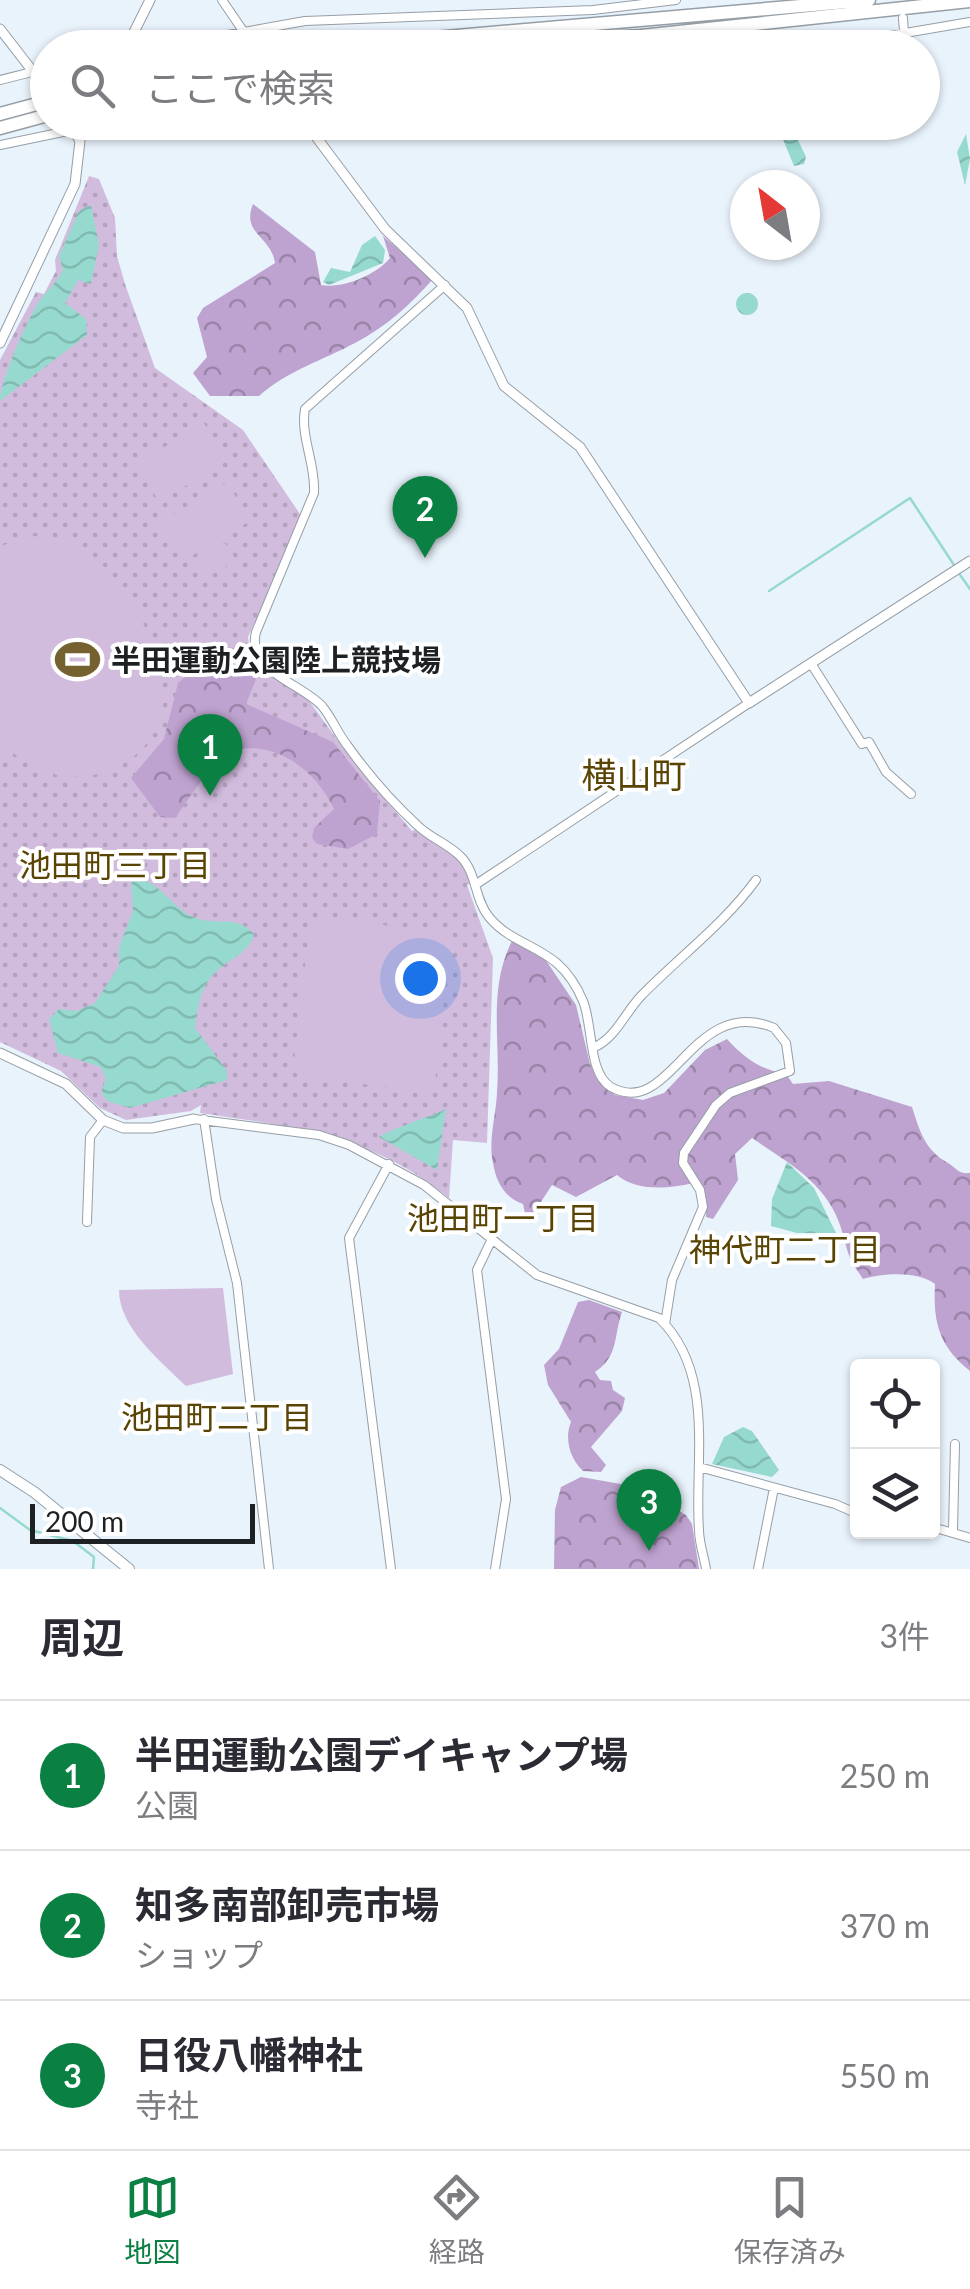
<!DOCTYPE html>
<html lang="ja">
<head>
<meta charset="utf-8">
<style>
  :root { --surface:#fff; --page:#f7f7f7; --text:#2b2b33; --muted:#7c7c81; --line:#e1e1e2; --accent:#0b8043 }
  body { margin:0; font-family:Lato,"Noto Sans JP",sans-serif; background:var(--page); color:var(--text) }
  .controls { position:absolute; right:30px; bottom:30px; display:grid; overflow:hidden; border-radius:10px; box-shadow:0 2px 8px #0004 }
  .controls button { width:90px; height:90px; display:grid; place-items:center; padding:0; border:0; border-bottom:2px solid var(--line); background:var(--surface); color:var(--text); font:50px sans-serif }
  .compass { position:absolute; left:730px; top:170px; width:90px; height:90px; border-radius:50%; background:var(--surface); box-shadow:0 2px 8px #0004; rotate:329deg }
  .scale { position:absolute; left:30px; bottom:25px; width:225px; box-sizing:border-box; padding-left:10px; border:5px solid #1e2124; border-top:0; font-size:28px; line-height:35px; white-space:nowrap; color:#1e2124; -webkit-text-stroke:8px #fefffe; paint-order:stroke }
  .you { position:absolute; left:420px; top:978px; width:35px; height:35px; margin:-25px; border:8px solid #fff; border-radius:50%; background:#1a73e8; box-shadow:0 0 0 15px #1a73e833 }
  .badge { display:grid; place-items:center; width:65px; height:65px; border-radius:50%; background:var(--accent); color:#fff; font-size:32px; font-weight:700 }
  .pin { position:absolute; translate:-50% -82px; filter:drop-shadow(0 2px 5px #0008) }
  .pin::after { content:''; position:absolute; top:52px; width:35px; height:30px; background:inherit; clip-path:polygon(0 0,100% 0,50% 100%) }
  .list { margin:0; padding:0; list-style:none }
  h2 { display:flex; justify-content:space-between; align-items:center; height:130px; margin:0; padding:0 40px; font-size:42px }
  h2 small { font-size:32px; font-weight:400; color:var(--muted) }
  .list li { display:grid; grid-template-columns:65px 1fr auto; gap:30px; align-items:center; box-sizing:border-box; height:150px; padding:0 40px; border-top:2px solid var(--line) }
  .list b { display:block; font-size:38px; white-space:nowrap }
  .list p { margin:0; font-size:32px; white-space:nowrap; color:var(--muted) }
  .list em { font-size:32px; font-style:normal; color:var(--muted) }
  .icon { flex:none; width:55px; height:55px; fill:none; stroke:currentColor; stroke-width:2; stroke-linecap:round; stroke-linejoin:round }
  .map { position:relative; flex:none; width:970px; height:1569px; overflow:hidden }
  .search { position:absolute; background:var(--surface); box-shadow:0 2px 8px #0004; left:30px; right:30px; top:30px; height:110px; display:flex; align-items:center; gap:25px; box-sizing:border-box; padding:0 35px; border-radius:55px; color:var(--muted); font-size:38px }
  .sheet { height:580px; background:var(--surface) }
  nav { display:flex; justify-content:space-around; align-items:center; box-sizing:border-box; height:140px; border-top:2px solid var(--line); background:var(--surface); font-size:28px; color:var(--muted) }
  nav a { display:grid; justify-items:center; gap:5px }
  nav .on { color:var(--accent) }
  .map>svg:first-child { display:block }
</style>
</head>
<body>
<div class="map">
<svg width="970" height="1569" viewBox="0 0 970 1569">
  <defs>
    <pattern id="grass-dots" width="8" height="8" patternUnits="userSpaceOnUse" patternTransform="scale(2.5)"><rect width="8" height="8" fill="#d1bcde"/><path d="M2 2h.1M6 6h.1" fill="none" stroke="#b3a1be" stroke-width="1.8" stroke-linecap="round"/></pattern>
    <pattern id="forest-crowns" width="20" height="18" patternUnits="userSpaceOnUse" patternTransform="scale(2.5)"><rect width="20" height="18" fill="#bea2cf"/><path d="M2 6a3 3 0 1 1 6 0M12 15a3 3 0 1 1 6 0" fill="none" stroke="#9a84a8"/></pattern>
    <pattern id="water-waves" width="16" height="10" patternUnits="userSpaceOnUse" patternTransform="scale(2.5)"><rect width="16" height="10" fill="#96d9ce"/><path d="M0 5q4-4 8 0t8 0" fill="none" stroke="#81bab1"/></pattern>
  </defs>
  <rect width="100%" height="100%" fill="#e9f3fc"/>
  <path fill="url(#grass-dots)" d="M89 176 99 179 115 218 117 256 125 284 155 368 243 430 302 517 248 637 251 661 307 698 352 760 412 831 418 828 460 859 472 882 467 885 493 958 487 1143 453 1140 449 1198C372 1135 295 1127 200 1113L201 1105 191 1111 126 1120 100 1108 61 1071 0 1042V360L36 292 44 294 56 271 55 260Z"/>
  <path fill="url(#forest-crowns)" d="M253 204 315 252 321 285C343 289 376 275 390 258L383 236 433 279C410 305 387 326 355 343 323 360 287 371 259 396H210L193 373 207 357 197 318 203 308 275 263C271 236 241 234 253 204Z
    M220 647 234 648 242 656 234 667 258 674 246 704 333 742 380 801 377 834 348 849 317 844 312 838 314 828 334 809C313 764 262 731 216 758L214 777 201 781 175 818 160 817 131 778 164 739 178 683Z
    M513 939 545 959 576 1005 590 1064 597 1079 615 1095 643 1100 664 1093 705 1050 727 1039C744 1058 761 1070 786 1074L793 1084 829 1081 912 1107C920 1132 925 1150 948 1163 958 1169 957 1174 970 1173V1371C939 1346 933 1323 935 1284 918 1271 884 1273 863 1279 846 1254 849 1254 841 1228 827 1183 788 1163 752 1138L735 1154 738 1180 713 1219 706 1217V1198L698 1182C674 1188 638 1193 617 1175L576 1197 552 1185 527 1223 523 1204C505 1198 496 1182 493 1163 488 1141 496 1115 497 1093 501 1040 487 988 513 939Z
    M589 1300 622 1312C613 1338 619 1356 595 1372L600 1380 611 1381 613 1390 625 1398 622 1411 591 1447 606 1465 601 1472 583 1471C570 1459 564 1438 571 1422L548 1385 544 1365 559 1349 578 1302Z
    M581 1477 643 1488 686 1515 692 1524 699 1569H554L555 1510 561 1487Z"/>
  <path fill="#d1bcde" d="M204 423 227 461 159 502 136 464Z
    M227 482 250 521 183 561 160 522Z
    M35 536C47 538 61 538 73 543 118 563 170 655 163 705 152 777 59 801 8 748L0 753V546Z
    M225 543 236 560 202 581 191 564Z
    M319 917 446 933 451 940 435 1082 424 1091 299 1077 293 1069 310 923Z
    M223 1288 233 1374 186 1386C158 1359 119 1327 119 1290Z"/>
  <path fill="url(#water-waves)" d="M966 134 970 159 965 185 957 152Z
    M782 137 798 140 806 157 804 164 794 166Z
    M91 205 99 245 91 284 78 280 65 303 86 319 87 335 0 401C0 381 27 320 39 302 46 291 56 284 63 270L59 256 79 211Z
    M375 236 385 250 383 263 329 285 323 282 331 268 350 272 362 245Z
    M736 304a11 11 0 1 1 22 0a11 11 0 1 1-22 0Z
    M138 879C165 883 174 915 203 920 222 924 238 916 254 934 249 956 221 961 209 980 199 994 197 1011 195 1028L227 1071V1080L130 1108 107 1101 101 1092 106 1079 101 1067 58 1053 49 1019 59 1009 77 1011 95 1003 119 966V947L133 911 131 883Z
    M446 1109 437 1170 379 1137C386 1131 432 1116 446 1109Z
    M787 1162 814 1188 836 1233H797L771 1226 772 1199Z
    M743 1427 752 1431 779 1470 772 1477 712 1464 724 1437Z"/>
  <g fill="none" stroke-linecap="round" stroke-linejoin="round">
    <path stroke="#96d9ce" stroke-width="2.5" d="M958 572 970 589
      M769 591 910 498 954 565
      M0 1508 30 1530 73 1541 94 1557 93 1569"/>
    <defs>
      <path id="minor" d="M222 0 252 44
        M903 18 904 33
        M155 48 305 21 593 10 676 0
        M636 48V44
        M766 48 841 44 970 22
        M0 80 48 68
        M0 145 111 122
        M445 285 305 409C300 437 316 464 314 493L256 632C246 671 301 683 322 706 332 718 337 732 347 745 367 773 391 801 417 825 430 838 447 843 460 856 477 872 474 899 489 917 518 952 558 942 583 1001 593 1024 588 1074 611 1087 671 1121 692 993 774 1028L786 1043 790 1071 730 1093 716 1105 684 1153 683 1163 700 1190 703 1207 672 1280 665 1324
        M812 665 862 744 869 742 886 772 911 794
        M475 885 749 703
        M595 1047C616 1037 625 1013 641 996 680 956 723 925 756 880
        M194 1119 319 1135 349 1145 424 1185 537 1275 659 1318C716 1373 694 1461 699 1530 699 1543 704 1556 706 1569
        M204 1119 216 1199 237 1283 269 1569
        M389 1164 349 1238 391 1569
        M87 1222 90 1137 103 1120
        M491 1241 477 1270 506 1499 495 1569
        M699 1467 835 1504 858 1514
        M932 1527 970 1538
        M953 1530 955 1444
        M758 1569 774 1488"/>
      <path id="tertiary" d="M0 29 48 91
        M126 48 150 0
        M305 122 385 229 467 308 504 386 580 447 749 703 970 561
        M0 343 75 184 80 141 69 122
        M0 1053 66 1084 103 1120 123 1128H152L194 1119"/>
      <path id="secondary" d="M0 1470 34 1492 129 1569"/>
      <path id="motorway" d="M320 48 869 0
        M436 48 641 36 970 1
        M0 114 48 101
        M0 128 48 115"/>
    </defs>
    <use href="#minor" stroke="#969ea6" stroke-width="10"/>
    <use href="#tertiary" stroke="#969ea6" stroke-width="11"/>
    <use href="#secondary" stroke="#969ea6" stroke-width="12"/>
    <use href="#motorway" stroke="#969ea6" stroke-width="15"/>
    <use href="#minor" stroke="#fff" stroke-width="8"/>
    <use href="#tertiary" stroke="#fff" stroke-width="9"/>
    <use href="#secondary" stroke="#fff" stroke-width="10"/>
    <use href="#motorway" stroke="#fff" stroke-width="12"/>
  </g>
  <defs>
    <symbol id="stadium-bare" viewBox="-9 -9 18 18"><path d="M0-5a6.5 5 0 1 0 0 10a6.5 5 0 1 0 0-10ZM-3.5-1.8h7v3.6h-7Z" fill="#756130" stroke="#fefffe" stroke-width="2.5" paint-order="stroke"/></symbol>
  </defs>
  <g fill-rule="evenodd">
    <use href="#stadium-bare" x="46" y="628" width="63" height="63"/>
  </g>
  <g text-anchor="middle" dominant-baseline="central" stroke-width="8" stroke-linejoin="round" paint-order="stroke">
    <g font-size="30" font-weight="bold" fill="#1e2124" stroke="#fefffe" text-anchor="start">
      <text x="111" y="659">半田運動公園陸上競技場</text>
    </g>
    <g font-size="32" fill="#5a4403" stroke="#fefffe">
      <text x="115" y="864">池田町三丁目</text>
      <text x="503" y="1217">池田町一丁目</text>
      <text x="785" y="1248">神代町二丁目</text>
      <text x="217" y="1416">池田町二丁目</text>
    </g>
    <g font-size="35" fill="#5a4403" stroke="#fefffe">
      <text x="634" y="774">横山町</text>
    </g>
  </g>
</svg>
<div class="controls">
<button><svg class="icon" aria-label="locate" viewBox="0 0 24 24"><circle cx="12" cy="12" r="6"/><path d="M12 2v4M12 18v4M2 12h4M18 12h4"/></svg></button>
<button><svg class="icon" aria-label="layers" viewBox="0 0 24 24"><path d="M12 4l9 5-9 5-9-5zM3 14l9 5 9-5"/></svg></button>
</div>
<svg class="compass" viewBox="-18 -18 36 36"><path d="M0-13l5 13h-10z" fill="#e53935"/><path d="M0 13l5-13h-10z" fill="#7c7c81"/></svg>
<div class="scale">200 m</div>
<div class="you"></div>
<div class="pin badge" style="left:210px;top:796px">1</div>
<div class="pin badge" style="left:425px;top:558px">2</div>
<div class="pin badge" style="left:649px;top:1551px">3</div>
<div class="search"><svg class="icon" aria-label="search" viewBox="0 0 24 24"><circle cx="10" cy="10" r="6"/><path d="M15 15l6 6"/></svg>ここで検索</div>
</div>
<section class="sheet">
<h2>周辺<small>3件</small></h2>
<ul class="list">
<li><span class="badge">1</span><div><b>半田運動公園デイキャンプ場</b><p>公園</p></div><em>250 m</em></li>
<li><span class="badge">2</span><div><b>知多南部卸売市場</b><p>ショップ</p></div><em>370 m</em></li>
<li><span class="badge">3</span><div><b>日役八幡神社</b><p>寺社</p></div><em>550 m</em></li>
</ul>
</section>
<nav>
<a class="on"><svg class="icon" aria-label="map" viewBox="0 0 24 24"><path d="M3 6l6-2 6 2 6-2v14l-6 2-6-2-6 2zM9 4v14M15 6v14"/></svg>地図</a>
<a><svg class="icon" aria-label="directions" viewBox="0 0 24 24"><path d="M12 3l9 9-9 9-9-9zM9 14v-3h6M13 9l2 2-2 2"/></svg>経路</a>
<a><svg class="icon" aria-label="saved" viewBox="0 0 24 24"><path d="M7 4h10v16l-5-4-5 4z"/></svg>保存済み</a>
</nav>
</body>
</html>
